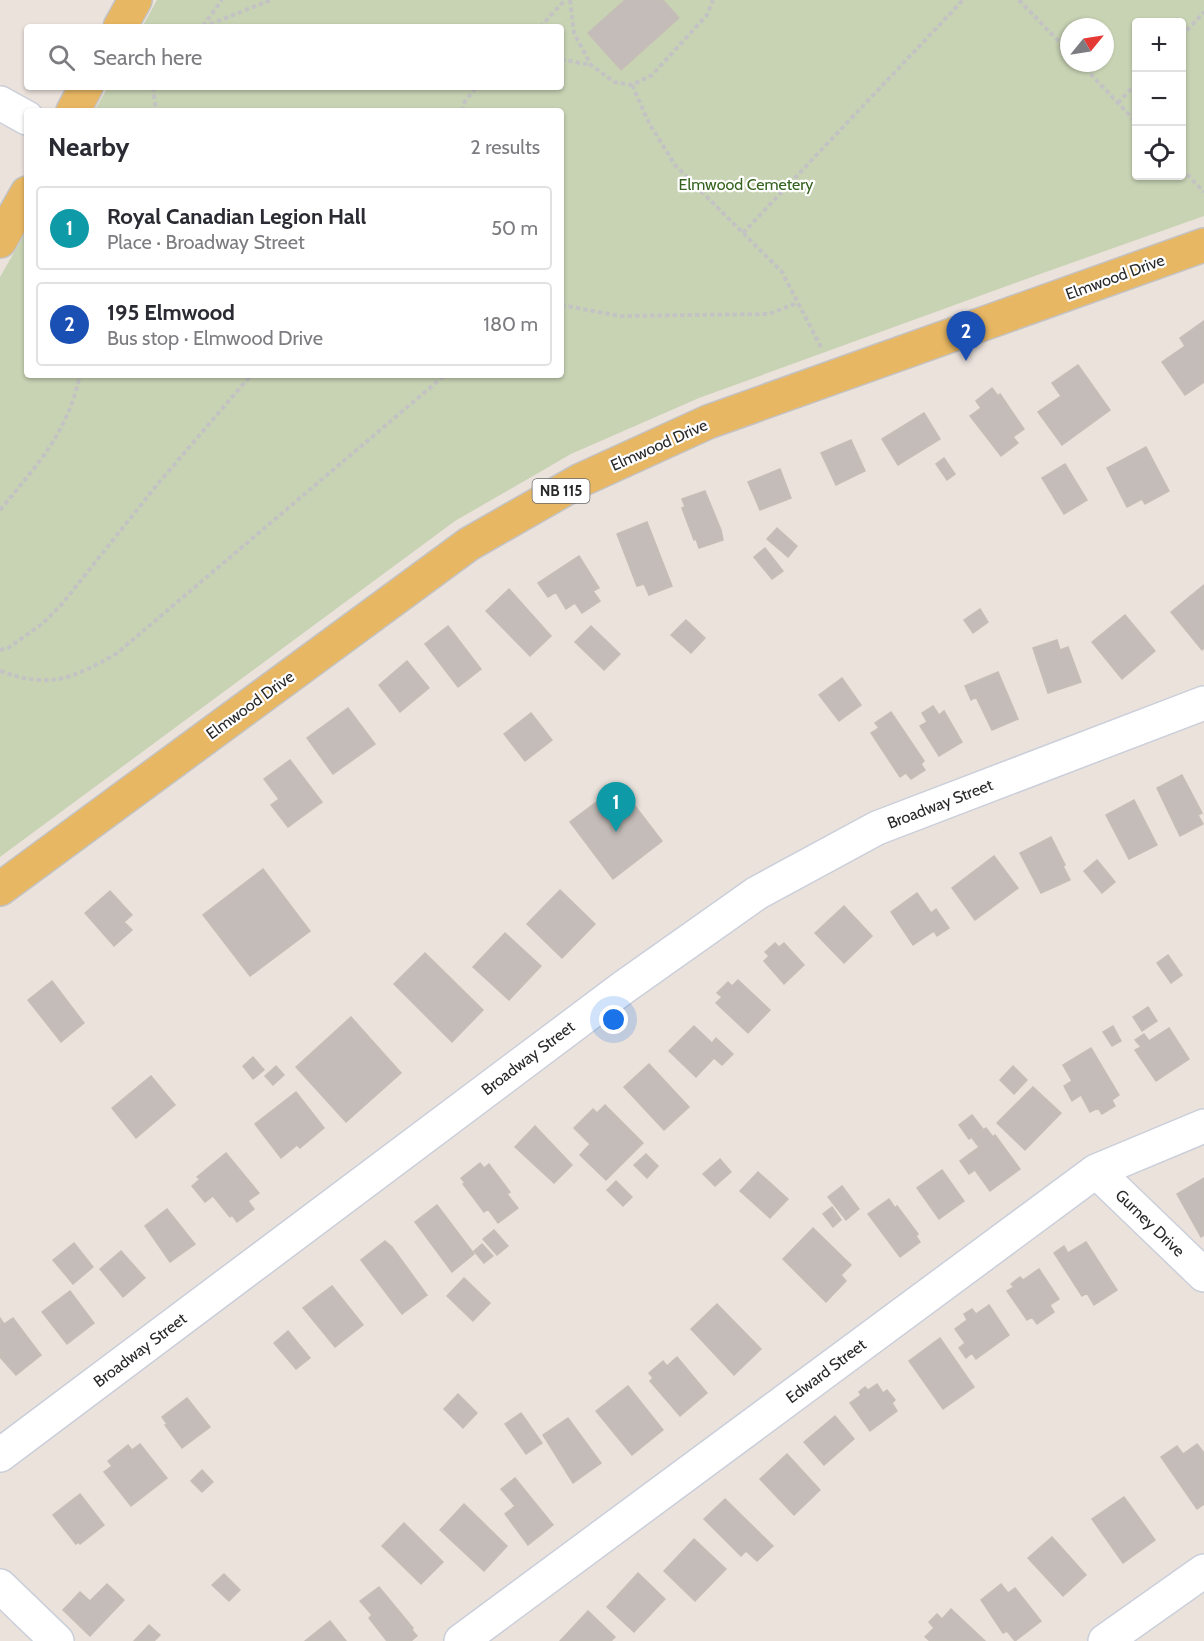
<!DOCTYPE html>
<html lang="en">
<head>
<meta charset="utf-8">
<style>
  :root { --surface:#fff; --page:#f2f2f3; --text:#2b2b33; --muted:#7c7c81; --line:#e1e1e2; --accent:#7c3aed }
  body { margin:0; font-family:Cabin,sans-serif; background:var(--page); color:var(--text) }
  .controls { position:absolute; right:18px; top:18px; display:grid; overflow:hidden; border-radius:6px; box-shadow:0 2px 4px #0004 }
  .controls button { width:54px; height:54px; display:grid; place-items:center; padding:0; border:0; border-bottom:2px solid var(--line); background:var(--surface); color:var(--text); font:30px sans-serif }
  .compass { position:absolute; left:1060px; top:18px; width:54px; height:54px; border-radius:50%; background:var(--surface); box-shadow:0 2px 4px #0004; rotate:60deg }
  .you { position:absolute; left:614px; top:1020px; width:21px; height:21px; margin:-15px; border:4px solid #fff; border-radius:50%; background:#1a73e8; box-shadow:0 0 0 9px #1a73e833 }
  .badge { display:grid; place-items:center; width:39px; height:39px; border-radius:50%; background:var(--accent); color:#fff; font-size:20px; font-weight:700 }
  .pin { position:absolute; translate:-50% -50px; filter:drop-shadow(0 2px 3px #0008) }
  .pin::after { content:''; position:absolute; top:32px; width:21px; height:18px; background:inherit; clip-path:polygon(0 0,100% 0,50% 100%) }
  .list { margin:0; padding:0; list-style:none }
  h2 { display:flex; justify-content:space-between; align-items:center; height:78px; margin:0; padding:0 24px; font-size:26px }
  h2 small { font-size:20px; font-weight:400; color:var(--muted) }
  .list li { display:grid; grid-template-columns:39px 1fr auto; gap:18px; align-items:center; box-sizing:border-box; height:84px; margin:0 12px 12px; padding:0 12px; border:2px solid var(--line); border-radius:6px }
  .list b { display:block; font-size:22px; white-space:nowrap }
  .list p { margin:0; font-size:20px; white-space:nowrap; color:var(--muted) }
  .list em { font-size:20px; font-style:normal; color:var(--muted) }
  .icon { flex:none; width:33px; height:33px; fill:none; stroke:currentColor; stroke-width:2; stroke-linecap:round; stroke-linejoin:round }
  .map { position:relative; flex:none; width:1204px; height:1641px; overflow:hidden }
  .search { position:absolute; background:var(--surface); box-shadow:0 2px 4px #0004; left:24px; top:24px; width:540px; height:66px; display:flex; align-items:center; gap:15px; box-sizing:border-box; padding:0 21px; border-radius:6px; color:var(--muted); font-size:22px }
  .panel { position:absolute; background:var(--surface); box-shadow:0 2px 4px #0004; left:24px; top:108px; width:540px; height:270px; border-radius:6px }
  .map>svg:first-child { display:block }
</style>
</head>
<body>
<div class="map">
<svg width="1204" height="1641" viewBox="0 0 1204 1641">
  <rect width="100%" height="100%" fill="#ebe2dc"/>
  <path fill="#c8d3b4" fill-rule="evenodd" d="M157 0H1204V216L1043 273 699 398 571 454 455 521 0 857V277L27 230V375H561V111H94L108 87H561V27H142ZM1136 22H1182V176H1136ZM1069 27H1105V63H1069Z"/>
  <path fill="#c3bcb8" stroke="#c6beb6" stroke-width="1.5" d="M625 0H663L679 18 621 70 588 33Z
    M1204 321V382L1185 395 1162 362 1185 346 1180 338Z
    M1078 365 1110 410 1062 445 1038 412 1061 396 1052 383Z
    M992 388 998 396 1000 394 1024 429 1013 437 1018 443 1001 456 970 416 981 408 976 401Z
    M924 413 940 439 898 465 882 439Z
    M851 440 865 471 836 485 821 453Z
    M1146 447 1169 491 1145 504 1142 499 1127 507 1107 468Z
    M944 458 955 474 947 480 936 464Z
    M1065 464 1087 500 1064 514 1042 478Z
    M780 469 791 498 760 510 748 482Z
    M705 491 721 530 723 540 699 548 696 539 694 540 682 508 685 507 682 499Z
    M647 522 672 586 649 595 644 584 637 586 617 534Z
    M777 528 797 546 788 557 767 539Z
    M765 548 783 571 772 579 754 557Z
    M579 556 599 588 593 591 600 601 582 613 575 603 566 609 556 592 548 597 538 583Z
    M1204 585V648L1202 650 1171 612Z
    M509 589 551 636 530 656 486 611Z
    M980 609 988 622 973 633 964 620Z
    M1125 615 1155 651 1122 679 1092 642Z
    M686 620 705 638 691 653 671 635Z
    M448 626 481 669 458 687 425 644Z
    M591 626 620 654 604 670 575 642Z
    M1057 640 1060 650 1068 647 1081 682 1048 693 1033 648Z
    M407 661 429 688 400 712 379 685Z
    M998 672 1018 719 992 730 976 697 971 700 965 686Z
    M842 678 861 705 839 721 819 695Z
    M933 706 939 715 944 711 962 742 939 756 920 726 927 722 922 713Z
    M348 708 375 744 333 774 307 738Z
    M891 712 924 761 921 764 925 770 911 779 906 773 900 777 871 733 879 728 875 723Z
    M531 713 552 740 525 761 504 734Z
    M290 760 322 802 288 827 271 805 279 799 264 779Z
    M1182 775 1202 813 1198 815 1203 824 1180 836 1157 788Z
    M619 785 662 841 613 879 570 822Z
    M1134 800 1157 845 1129 859 1106 815Z
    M1051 837 1065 865 1063 866 1070 880 1041 893 1020 853Z
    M994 856 1018 888 975 920 952 888Z
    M1097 860 1115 882 1102 893 1084 871Z
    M263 869 310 931 250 976 203 915Z
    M560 890 595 924 562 958 527 924Z
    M110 891 132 915 124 922 132 930 114 946 85 913Z
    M917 893 931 913 936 909 949 928 937 936 934 931 913 945 891 912Z
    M844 906 872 936 844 963 815 933Z
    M505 933 541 966 509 1000 473 967Z
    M775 943 779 947 784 943 804 965 784 984 764 961 769 956 765 952Z
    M425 953 483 1010 452 1042 394 984Z
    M1168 955 1182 975 1171 983 1157 963Z
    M738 980 770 1010 748 1033 716 1003 722 997 717 993 728 982 732 986Z
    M52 981 84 1023 61 1042 28 1000Z
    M1148 1007 1157 1021 1142 1031 1133 1017Z
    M351 1017 401 1073 346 1122 296 1067Z
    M694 1026 712 1043 716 1038 733 1054 722 1065 714 1058 696 1077 669 1051Z
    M1113 1026 1121 1041 1112 1046 1103 1032Z
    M1169 1028 1189 1059 1156 1081 1135 1050 1141 1047 1135 1040 1144 1034 1149 1041Z
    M1091 1048 1119 1095 1112 1100 1115 1106 1102 1114 1098 1108 1090 1112 1081 1095 1072 1101 1064 1086 1072 1081 1063 1065Z
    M253 1057 264 1070 253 1079 243 1066Z
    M649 1064 689 1107 664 1130 624 1087Z
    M276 1066 284 1075 273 1085 265 1076Z
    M1013 1066 1027 1080 1014 1094 1000 1080Z
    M151 1076 175 1105 136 1138 112 1108Z
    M1033 1087 1061 1113 1025 1150 997 1123Z
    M296 1092 324 1128 300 1148 297 1145 281 1158 255 1124Z
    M605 1105 643 1143 606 1180 580 1155 590 1144 574 1128 593 1109 597 1113Z
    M972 1115 983 1129 969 1139 959 1125Z
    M535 1126 572 1165 554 1183 515 1147Z
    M986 1128 993 1137 995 1135 1020 1169 990 1191 975 1170 969 1174 960 1161 979 1147 972 1138Z
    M226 1153 259 1193 248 1201 254 1209 237 1222 232 1215 230 1217 213 1196 205 1202 192 1186 200 1179 197 1177Z
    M646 1154 658 1166 647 1178 634 1165Z
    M720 1159 731 1172 715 1186 703 1174Z
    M480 1163 484 1168 489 1164 510 1192 507 1194 518 1208 498 1223 488 1209 484 1212 463 1184 465 1183 461 1178Z
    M942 1170 964 1201 939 1219 917 1188Z
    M758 1172 788 1199 770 1218 740 1191Z
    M1204 1178V1235L1201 1237 1177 1194Z
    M616 1181 632 1197 623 1206 607 1190Z
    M842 1186 859 1209 846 1220 828 1197Z
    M889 1199 895 1208 897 1206 918 1234 916 1236 920 1242 900 1257 868 1214Z
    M437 1205 474 1254 452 1272 415 1222Z
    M832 1207 841 1220 833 1227 823 1214Z
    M167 1209 195 1244 170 1262 145 1226Z
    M813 1228 851 1265 841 1275 846 1281 826 1302 783 1259Z
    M494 1230 508 1246 497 1255 483 1239Z
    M385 1241 392 1247 427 1295 402 1314 361 1260Z
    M1086 1242 1117 1290 1094 1305 1087 1293 1082 1296 1054 1253 1064 1246 1068 1253Z
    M74 1243 93 1267 73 1284 53 1260Z
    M482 1244 493 1256 484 1263 474 1251Z
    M121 1251 145 1278 123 1297 100 1269Z
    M1039 1269 1059 1299 1050 1305 1054 1312 1037 1324 1032 1317 1027 1320 1007 1291 1014 1287 1011 1284 1020 1277 1023 1280Z
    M464 1278 490 1303 473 1321 447 1296Z
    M332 1286 363 1325 335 1347 303 1308Z
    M70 1291 94 1323 67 1344 42 1312Z
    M717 1304 761 1349 734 1375 691 1329Z
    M989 1305 1009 1335 976 1359 972 1353 966 1358 959 1348 965 1343 955 1329 967 1320 964 1314 972 1309 976 1314Z
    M0 1318 4 1324 13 1318 41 1355 16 1375 0 1357Z
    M288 1331 310 1358 296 1369 274 1343Z
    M940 1338 974 1387 943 1409 909 1361Z
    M677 1357 707 1393 680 1416 650 1381 653 1378 649 1373 663 1361 667 1366Z
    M877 1384 883 1393 887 1390 895 1400 892 1403 897 1411 870 1431 850 1403 861 1395 859 1392 865 1387 868 1390Z
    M628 1386 663 1430 632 1455 596 1411Z
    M458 1394 477 1413 463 1428 444 1409Z
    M187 1398 210 1427 182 1448 165 1425 167 1424 162 1417Z
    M521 1413 542 1443 526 1454 505 1424Z
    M835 1416 854 1439 824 1465 804 1442Z
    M568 1418 601 1463 573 1483 543 1435Z
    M140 1444 167 1478 131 1506 104 1472 112 1466 108 1461 128 1445 132 1450Z
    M1197 1444 1204 1453V1504L1197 1509 1161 1457 1177 1446 1183 1454Z
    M787 1454 820 1490 794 1515 760 1479Z
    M202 1470 213 1482 202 1492 191 1481Z
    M515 1478 553 1525 528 1545 505 1514 515 1506 501 1489Z
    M80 1494 104 1525 80 1544 78 1542 76 1544 53 1515Z
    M1124 1497 1155 1540 1123 1563 1092 1519Z
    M725 1499 773 1546 757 1561 746 1551 741 1556 704 1519Z
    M464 1504 507 1546 484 1571 440 1530Z
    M404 1523 443 1562 421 1584 382 1546Z
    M1052 1537 1086 1575 1063 1596 1028 1558Z
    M694 1539 726 1569 695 1601 664 1571Z
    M638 1573 665 1599 634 1632 607 1607Z
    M224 1574 240 1590 229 1601 212 1585Z
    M107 1584 124 1600 90 1636 63 1610 80 1592 90 1601Z
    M1001 1584 1008 1593 1015 1588 1041 1621 1015 1641 1007 1631 1003 1633 981 1600Z
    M379 1587 413 1628 412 1630 417 1636 411 1641H387L369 1618 372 1615 360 1601Z
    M951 1609 985 1641H930L925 1637 934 1628 929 1622 937 1614 942 1619Z
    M588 1611 615 1637 611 1641H560Z
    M330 1621 346 1641H305Z
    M149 1625 160 1635 154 1641H134Z"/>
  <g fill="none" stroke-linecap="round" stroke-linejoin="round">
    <defs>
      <path id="minor" d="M0 103 27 118
        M1096 1171 1204 1275
        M0 1455 624 987 757 893 877 828 1204 703
        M0 1586 57 1641
        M461 1641 1096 1171 1204 1126
        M1105 1641 1204 1571"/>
      <path id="major" d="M120 27 135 0
        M73 111 86 87
        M0 241 27 193
        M0 889 469 544 581 480 708 422 1204 245"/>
    </defs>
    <use href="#minor" stroke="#cacfda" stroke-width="36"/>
    <use href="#major" stroke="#c3c3c3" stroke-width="36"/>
    <path stroke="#c3c3c3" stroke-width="4" stroke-dasharray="4.5 3" stroke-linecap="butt" d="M570 0 574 33 591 65 614 82 632 85 652 75 707 15 713 0
      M1019 0 1069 52
      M203 26 222 0
      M203 27 271 0
      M540 27 565 0
      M1182 36 1204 12
      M561 59 590 65
      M1080 63 1136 122
      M632 85 649 123 675 165 782 272 822 349
      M153 87 156 111
      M1118 103 1136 83
      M462 111 465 101 477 87
      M1182 169 1204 192
      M743 233 963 0
      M561 305 620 316 769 314 797 303
      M0 510C37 465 67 434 80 375
      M0 650 8 648 42 624 62 604 156 486 251 375
      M0 671C51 689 71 679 116 654L445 375"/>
    <use href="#minor" stroke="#fff" stroke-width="33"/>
    <use href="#major" stroke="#e8b763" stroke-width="33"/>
  </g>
  <g text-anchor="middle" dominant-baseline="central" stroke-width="4.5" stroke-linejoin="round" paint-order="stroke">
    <rect fill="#fff" stroke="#696969" stroke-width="1.5" x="532.5" y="479" width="57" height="24" rx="4.5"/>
    <g font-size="15" font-weight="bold" fill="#292929">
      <text x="561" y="491">NB 115</text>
    </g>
    <g font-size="16" fill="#35621e" stroke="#fff">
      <text x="746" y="184">Elmwood Cemetery</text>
    </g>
    <g font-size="16" fill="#292929" stroke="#fff">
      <text transform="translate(1115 277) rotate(-20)">Elmwood Drive</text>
      <text transform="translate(659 445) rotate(-24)">Elmwood Drive</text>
      <text transform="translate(250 705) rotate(-36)">Elmwood Drive</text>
      <text transform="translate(940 804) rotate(-21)">Broadway Street</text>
      <text transform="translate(528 1058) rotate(-37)">Broadway Street</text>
      <text transform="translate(1150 1223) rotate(44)">Gurney Drive</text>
      <text transform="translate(140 1350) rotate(-37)">Broadway Street</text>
      <text transform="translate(826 1371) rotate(-37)">Edward Street</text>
    </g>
  </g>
</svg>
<div class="controls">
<button>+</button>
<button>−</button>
<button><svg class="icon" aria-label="locate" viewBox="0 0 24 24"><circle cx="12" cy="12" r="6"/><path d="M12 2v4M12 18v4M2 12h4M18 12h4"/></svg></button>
</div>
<svg class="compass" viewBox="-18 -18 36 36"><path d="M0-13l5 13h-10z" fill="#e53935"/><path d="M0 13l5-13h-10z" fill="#7c7c81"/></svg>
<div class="you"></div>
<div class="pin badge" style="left:616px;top:832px;background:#0f9aa8">1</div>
<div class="pin badge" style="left:966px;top:361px;background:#1a4fb4">2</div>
<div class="search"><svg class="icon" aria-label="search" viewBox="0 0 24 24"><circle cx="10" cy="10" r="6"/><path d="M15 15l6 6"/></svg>Search here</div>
<section class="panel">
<h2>Nearby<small>2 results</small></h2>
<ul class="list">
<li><span class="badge" style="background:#0f9aa8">1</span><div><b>Royal Canadian Legion Hall</b><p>Place · Broadway Street</p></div><em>50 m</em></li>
<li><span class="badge" style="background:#1a4fb4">2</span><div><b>195 Elmwood</b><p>Bus stop · Elmwood Drive</p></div><em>180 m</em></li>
</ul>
</section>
</div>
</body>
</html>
